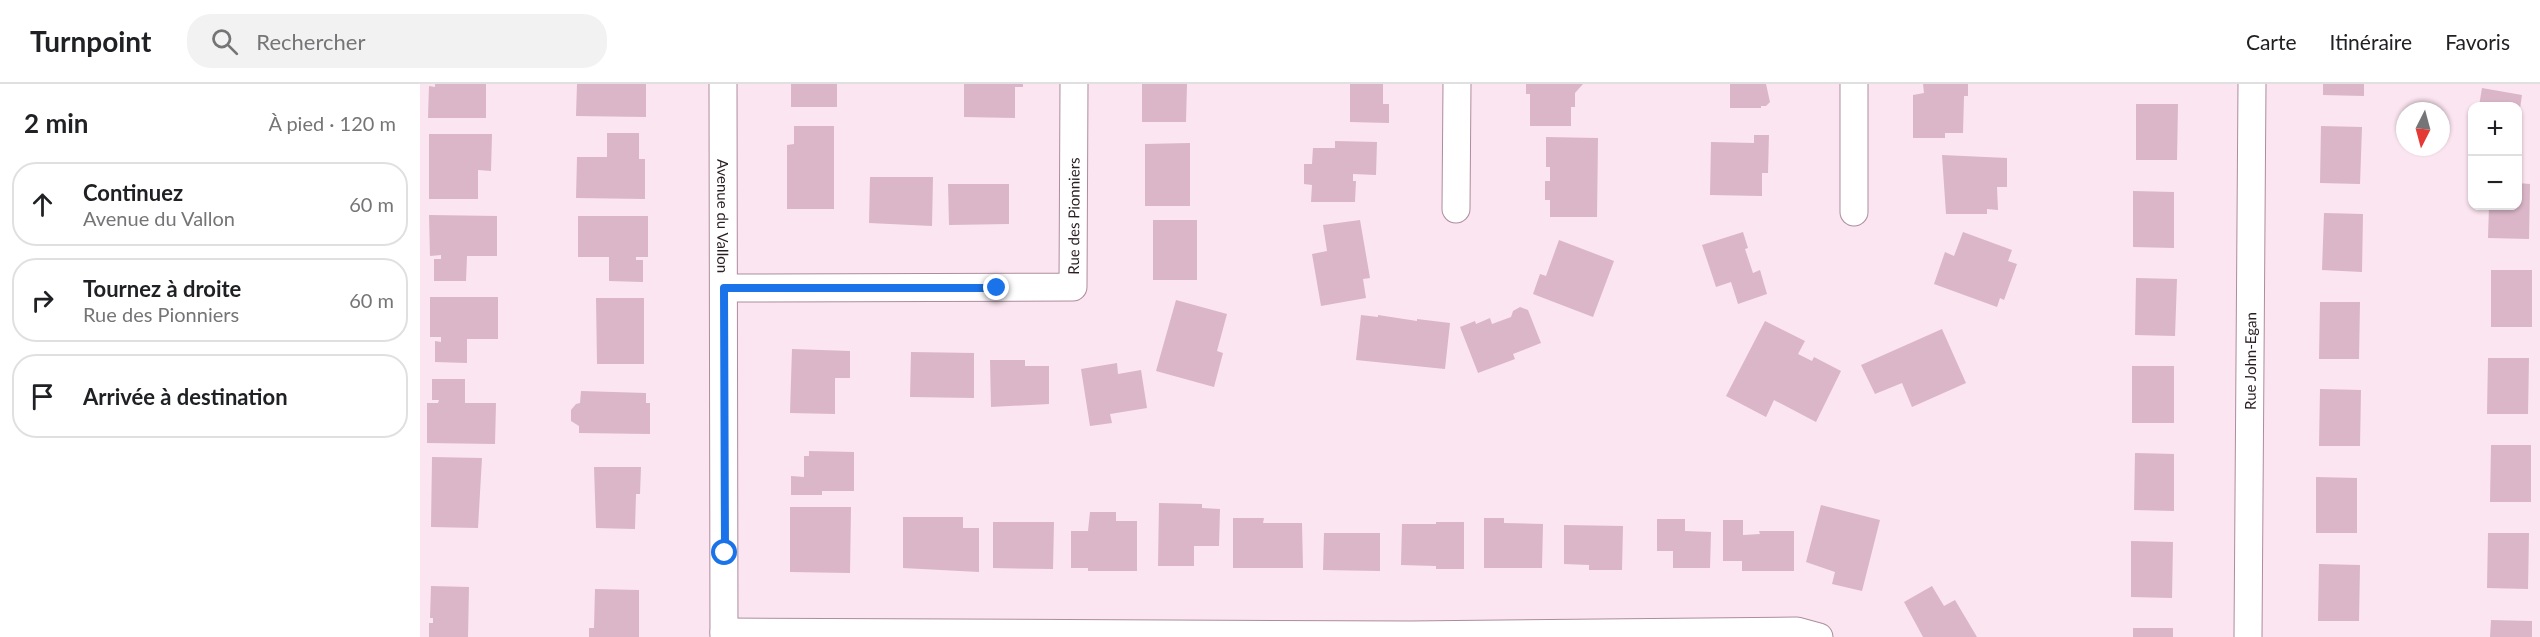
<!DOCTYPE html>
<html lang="fr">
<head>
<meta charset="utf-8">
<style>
  :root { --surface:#fff; --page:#f2f2f2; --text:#202124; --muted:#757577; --line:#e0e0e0 }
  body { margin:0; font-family:Lato,sans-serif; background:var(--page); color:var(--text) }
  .controls { position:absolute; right:18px; top:18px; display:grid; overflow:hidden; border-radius:12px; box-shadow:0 2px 4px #0004 }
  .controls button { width:54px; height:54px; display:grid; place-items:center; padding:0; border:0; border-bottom:2px solid var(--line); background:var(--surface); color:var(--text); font:30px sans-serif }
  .compass { position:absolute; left:1976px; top:18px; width:54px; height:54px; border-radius:50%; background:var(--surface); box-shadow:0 2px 4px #0004; rotate:186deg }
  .stop { position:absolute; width:18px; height:18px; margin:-14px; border:4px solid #1a73e8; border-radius:50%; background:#fff }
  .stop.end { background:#1a73e8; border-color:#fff; box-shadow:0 2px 6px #0008 }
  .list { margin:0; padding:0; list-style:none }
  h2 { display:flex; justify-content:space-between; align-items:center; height:78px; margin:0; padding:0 24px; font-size:26px }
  h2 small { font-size:20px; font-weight:400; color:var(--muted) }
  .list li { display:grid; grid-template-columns:39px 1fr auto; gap:18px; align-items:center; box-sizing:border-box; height:84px; margin:0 12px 12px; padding:0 12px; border:2px solid var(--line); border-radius:24px }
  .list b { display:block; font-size:22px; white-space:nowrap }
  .list p { margin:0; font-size:20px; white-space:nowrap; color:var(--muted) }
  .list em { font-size:20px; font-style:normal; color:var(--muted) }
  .icon { flex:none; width:33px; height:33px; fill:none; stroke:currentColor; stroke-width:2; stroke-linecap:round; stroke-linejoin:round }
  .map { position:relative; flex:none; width:2120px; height:553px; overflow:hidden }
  header { display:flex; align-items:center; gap:36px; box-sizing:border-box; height:84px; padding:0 30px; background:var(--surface); border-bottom:2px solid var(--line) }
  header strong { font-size:28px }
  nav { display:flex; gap:33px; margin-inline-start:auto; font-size:21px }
  .search { width:420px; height:54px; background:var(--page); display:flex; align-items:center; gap:15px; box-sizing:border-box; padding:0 21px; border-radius:24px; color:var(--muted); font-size:22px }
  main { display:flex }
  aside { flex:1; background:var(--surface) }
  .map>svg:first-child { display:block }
</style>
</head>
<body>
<header>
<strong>Turnpoint</strong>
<div class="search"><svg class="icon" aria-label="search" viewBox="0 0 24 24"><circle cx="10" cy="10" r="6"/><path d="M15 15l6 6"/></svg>Rechercher</div>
<nav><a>Carte</a><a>Itinéraire</a><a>Favoris</a></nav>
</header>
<main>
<aside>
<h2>2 min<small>À pied · 120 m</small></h2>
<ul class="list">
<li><svg class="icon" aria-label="ahead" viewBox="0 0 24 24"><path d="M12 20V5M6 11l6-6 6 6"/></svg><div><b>Continuez</b><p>Avenue du Vallon</p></div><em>60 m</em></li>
<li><svg class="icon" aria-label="right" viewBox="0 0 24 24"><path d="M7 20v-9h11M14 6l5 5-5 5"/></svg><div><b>Tournez à droite</b><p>Rue des Pionniers</p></div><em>60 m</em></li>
<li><svg class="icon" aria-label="arrive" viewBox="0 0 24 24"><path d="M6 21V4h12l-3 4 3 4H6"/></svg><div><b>Arrivée à destination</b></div></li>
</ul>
</aside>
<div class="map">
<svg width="2120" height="553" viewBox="0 0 2120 553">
  <rect width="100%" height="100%" fill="#fbe5f0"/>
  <path fill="#dab6c8" d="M15 0H66V34H8L9 2 15 3Z
    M157 0H226V33L156 32Z
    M371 0H417V23H371Z
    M544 0H603V3H595V34L544 33Z
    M722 0H767L766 38H722Z
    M930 0H963V20H969V39L930 38Z
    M1106 0H1163L1155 9V23H1151V42H1110V10H1106Z
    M1310 0H1346L1350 18 1346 22H1341V24H1310Z
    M1503 0H1548V12H1544L1543 49H1525V54H1493V11L1504 9Z
    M1903 0H1944V12L1903 11Z
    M2062 4 2102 11 2099 32 2098 22H2059Z
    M1716 20H1758L1757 76H1716Z
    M374 42H414V125H367V61L374 60Z
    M1901 42 1942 43 1940 100 1900 99Z
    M187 49H219V75H225V115L156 114 157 73H187Z
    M9 50H72L71 87 58 86V115H9Z
    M1334 51H1349L1348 89H1342V112L1290 111 1291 58 1334 59Z
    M1126 53 1178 54 1177 133H1130V116H1125V97H1130V83H1126Z
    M915 57 957 58 956 91 933 90V97H936L935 118H891L892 101 884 100V80H892L893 64H915Z
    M770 59V122H725V60Z
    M1522 71 1587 74V103H1577L1578 126 1567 125V130H1526Z
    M450 93H513L512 142 449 139Z
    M2098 99 2110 100 2109 155 2068 154 2069 122H2098Z
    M528 100H589V140L529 141Z
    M1713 107 1754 108V164L1713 163Z
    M1904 129 1943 130 1942 188 1902 186Z
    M9 131 77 132V172H47L46 197H14V175H21V171L10 172Z
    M158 132H228V173H216V176H223V198L189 197V173H158Z
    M733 136H777V196H733Z
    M940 136 950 194 943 195 946 214 901 222 892 170 907 167 903 141Z
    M1323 148 1328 164 1325 165 1333 189 1340 186 1347 210 1318 220 1311 198 1296 203 1282 161Z
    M1543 148 1592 166 1588 177 1597 180 1584 216 1580 214 1577 223 1514 200 1525 168 1534 172Z
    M1139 156 1194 177 1173 233 1113 210 1120 190 1126 192Z
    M2071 186H2112V243H2071Z
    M1716 194 1757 195 1755 252 1715 251Z
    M10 213H78V255H47V279L15 278V257L21 258V253H10Z
    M176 214H224V280H177Z
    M756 216 807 230 797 267 803 269 794 303 736 287Z
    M1900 218H1940L1939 275H1899Z
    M1100 223 1108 226 1121 259 1093 270 1095 275 1058 289 1040 243 1055 237 1056 240 1070 234 1072 240 1091 233 1093 227Z
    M941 231 958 233V231L997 237V235L1030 239 1025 285 936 276Z
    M1345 237 1385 257 1378 270 1392 277 1394 273 1421 287 1396 338 1354 316 1346 333 1306 312Z
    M1522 245 1546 299 1492 323 1482 299 1455 310 1441 281Z
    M372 265 430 267V294H415V330L370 329Z
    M491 268 554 269V314L490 313Z
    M2068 274H2109L2108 330H2067Z
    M570 276H605V282H629V320L571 323Z
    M697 279 698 290 721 286 727 324 690 330 692 339 670 342 661 285Z
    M1712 282H1754V339H1712Z
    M12 295H45V319H76L75 360 7 359V319H18L19 316H12Z
    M1900 305 1941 306 1940 362H1899Z
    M161 307 226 309V319H230V350L159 349V342L151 337V326L156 320 160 319Z
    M2071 361H2111V418H2070Z
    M389 367 434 368V407H402V411H371V392L384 393V372H389Z
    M1715 369 1754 370V427L1714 426Z
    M12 373 62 374 58 444 11 443Z
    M174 383H221L220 410H216L215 445 176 444Z
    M1896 393 1937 394V449H1896Z
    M739 419 782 420V424L800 425 799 462H774V482H738Z
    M1401 421 1460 436 1442 507 1412 500 1415 488 1386 478Z
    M370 423H431L430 489 370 488Z
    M670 428H696V437H717V487H668V484H651V447H668Z
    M483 433H543V444H559V488L483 484Z
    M813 434H844L843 439H882L883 484H813Z
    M1064 434H1084V439L1123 440 1122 484H1064Z
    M1237 435H1265V447L1291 448 1290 484H1253V467H1237Z
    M1303 436H1323V451L1340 450 1339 447H1374V487H1322V477H1303Z
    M573 438H634L633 485 573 484Z
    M1016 438H1044V485H1016V482L981 481 982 440H1016Z
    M1144 441 1203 442 1202 486H1169V481L1144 480Z
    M904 449H960V487L903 486Z
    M2068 449H2109L2108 505 2067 504Z
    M1711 457 1753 458 1752 514 1711 513Z
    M1899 480 1940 481 1939 537H1898Z
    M11 502 49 503 48 553H9V539H13V534H10Z
    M1512 502 1524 522 1535 516 1557 553H1503L1484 518Z
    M175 505 219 506V553H169V544H174Z
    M2071 536 2112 537V553H2070Z
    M1713 544H1753V553H1713Z"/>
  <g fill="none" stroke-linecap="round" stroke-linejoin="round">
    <defs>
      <g id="minor">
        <path id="s1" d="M303 0 304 553"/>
        <path d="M1036 125 1037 0"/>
        <path d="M1434 128V0"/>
        <path id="s2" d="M304 204 653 203 654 0"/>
        <path d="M304 548 990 551 1377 547 1399 553"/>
        <path id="s3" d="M1828 553 1832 0"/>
      </g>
    </defs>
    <use href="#minor" stroke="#ad8c9d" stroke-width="29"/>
    <use href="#minor" stroke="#fff" stroke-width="27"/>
  </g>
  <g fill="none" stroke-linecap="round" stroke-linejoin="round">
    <path stroke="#1a73e8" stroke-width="8" d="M305 469 304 204H577"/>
  </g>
  <g text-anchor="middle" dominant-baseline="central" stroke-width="4.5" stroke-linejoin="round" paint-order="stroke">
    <g font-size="15" fill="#291c22" stroke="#fbe5f0">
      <text stroke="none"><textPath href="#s2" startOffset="420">Rue des Pionniers</textPath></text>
      <text stroke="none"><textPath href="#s1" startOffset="132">Avenue du Vallon</textPath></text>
      <text stroke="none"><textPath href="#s3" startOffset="276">Rue John-Egan</textPath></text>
    </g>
  </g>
</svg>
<div class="controls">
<button>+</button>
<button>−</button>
</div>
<svg class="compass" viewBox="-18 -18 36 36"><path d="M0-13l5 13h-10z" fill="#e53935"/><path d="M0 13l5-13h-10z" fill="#757577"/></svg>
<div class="stop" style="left:305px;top:469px"></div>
<div class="stop end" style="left:577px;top:204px"></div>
</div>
</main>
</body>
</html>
